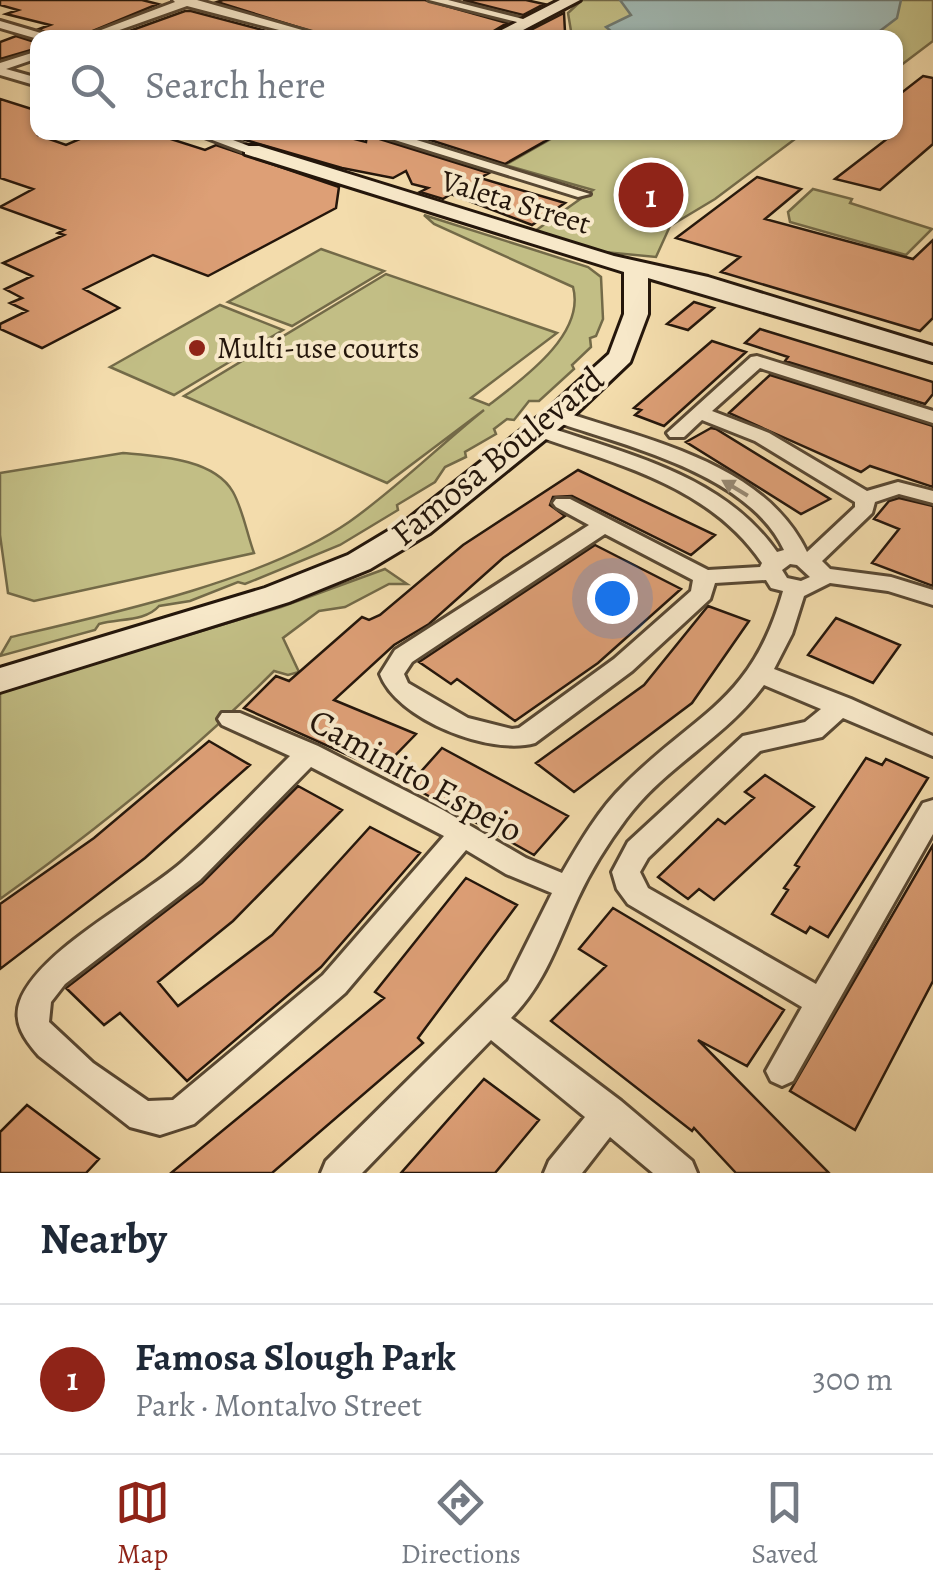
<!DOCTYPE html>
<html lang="en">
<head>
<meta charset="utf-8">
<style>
  :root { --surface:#fff; --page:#f2f2f3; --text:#1f2937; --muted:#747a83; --line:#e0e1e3; --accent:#8f2418 }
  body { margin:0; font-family:Alegreya,serif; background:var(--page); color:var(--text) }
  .you { position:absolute; left:612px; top:598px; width:35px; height:35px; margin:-25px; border:8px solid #fff; border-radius:50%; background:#1a73e8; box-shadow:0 0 0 15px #1a73e833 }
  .badge { display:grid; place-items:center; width:65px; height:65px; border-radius:50%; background:var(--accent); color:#fff; font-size:32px; font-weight:700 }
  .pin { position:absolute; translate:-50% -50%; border:5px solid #fff; box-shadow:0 2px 10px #0006 }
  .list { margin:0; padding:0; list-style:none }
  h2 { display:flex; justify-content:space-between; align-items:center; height:130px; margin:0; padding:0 40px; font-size:42px }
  h2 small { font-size:32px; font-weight:400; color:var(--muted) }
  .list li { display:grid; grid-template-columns:65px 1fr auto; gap:30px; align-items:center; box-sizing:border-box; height:150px; padding:0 40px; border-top:2px solid var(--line) }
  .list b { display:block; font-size:38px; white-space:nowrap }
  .list p { margin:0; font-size:32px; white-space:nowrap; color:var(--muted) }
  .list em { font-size:32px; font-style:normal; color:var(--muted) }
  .icon { flex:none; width:55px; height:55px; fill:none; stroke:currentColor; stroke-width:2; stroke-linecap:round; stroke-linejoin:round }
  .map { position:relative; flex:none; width:933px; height:1173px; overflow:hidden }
  .search { position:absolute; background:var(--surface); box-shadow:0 2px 8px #0004; left:30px; right:30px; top:30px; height:110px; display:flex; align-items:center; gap:25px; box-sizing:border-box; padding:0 35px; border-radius:20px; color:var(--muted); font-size:38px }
  .sheet { height:280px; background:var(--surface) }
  nav { display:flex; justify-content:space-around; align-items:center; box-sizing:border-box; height:140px; border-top:2px solid var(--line); background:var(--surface); font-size:28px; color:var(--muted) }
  nav a { display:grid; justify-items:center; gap:5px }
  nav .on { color:var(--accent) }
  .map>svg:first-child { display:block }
</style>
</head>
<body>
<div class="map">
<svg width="933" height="1173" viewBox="0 0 933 1173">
  <rect width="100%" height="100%" fill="#f3dcac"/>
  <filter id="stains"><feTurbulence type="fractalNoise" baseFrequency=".002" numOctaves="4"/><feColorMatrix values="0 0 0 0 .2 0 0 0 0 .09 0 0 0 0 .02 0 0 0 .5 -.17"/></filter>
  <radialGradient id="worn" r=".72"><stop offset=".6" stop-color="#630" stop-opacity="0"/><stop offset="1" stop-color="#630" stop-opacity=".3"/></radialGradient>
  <path fill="#c2be85" stroke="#736a48" stroke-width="2.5" d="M582 0H933V41L896 69V38L572 37 568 13Z
    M541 133H803L715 199 670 226 656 257 604 252 535 231 593 190 505 165 554 137Z
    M813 189 852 199 850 203 932 229 906 255 790 222 788 212Z
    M424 215 588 267 601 277 603 319 596 336 590 338 591 347 572 365 574 369 539 401H529L514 420 507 419 494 429 496 434 465 452 466 457 445 467 435 482 397 505 398 510 340 545 245 584 238 582 190 601 159 606C145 622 119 618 99 624L95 630 0 656 11 637C111 614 265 580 349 522 396 489 439 446 484 410L387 483 184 396 386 274 557 333 471 398 489 405C521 380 586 335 573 287L434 224Z
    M321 249 384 271 292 326 228 302Z
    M220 305 283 330 174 395 110 367Z
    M123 453C156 456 214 458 233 492 243 510 247 534 254 553L34 601 8 593 0 535V473Z
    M385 569 407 584H389L345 607 319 611 283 638 299 672 288 675 274 671C189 756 98 829 0 899V692L281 607Z"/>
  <path fill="#a0b9b4" stroke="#6e7870" stroke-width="2.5" d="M620 0H901L897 18 872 37 619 38 606 27 631 15Z"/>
  <path fill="#dd9f76" stroke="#24160b" stroke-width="2.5" d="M0 0H142L158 4 76 38H55L39 29 50 25 6 14 18 10 0 5Z
    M223 0H425L507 23 482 38H333L217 2Z
    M463 0H526L544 4 523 15Z
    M185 11H191L293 38H110Z
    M564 13 565 32 556 38 523 34Z
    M16 36 38 43V48L0 59V42Z
    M923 76 933 78V144L880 190 835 179 896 132V97Z
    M0 99 38 111V135L66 145 96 132H149L205 150 216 145 339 187 336 208 208 276 153 255 84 289 119 308 42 348 0 329V324L27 311 10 303 22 298 5 289 32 276 3 263 64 235 58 233 64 230 0 207 33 189 0 178Z
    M244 132H327L366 142 367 135 489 173 480 178 565 203 532 225 451 194 443 199 420 192 428 188 412 184 406 171 393 178 342 168 235 137Z
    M405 132H520L547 140 505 164Z
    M757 177 801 189 765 219 913 259 933 240V318L920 331 721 272 740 257 676 238Z
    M694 302 714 308 688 330 667 324Z
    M760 329 933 382V394L925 404 785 361 788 357 745 343Z
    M712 341 746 352 664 426 635 415 641 410 634 408Z
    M770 375 933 426V487L870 466 861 472 729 413Z
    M711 428 716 429 830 499 801 514 686 442Z
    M578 470 715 535 691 555 572 496 553 497 550 505 565 516 503 558 429 624 394 645 334 700 416 734 381 770 244 708 276 676 289 681 362 617 369 620 380 615 463 545Z
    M899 498 933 506V586L872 563 899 529 874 519 889 501Z
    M595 545 681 589 598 663 515 721 457 679 451 684 419 662Z
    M708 606 749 621 692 703 574 792 536 763 644 685Z
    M836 618 900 645 873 683 808 655Z
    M209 741 250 765 145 858 0 969V904L94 838Z
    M442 748 568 816 534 855 409 785Z
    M866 758 882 765 886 759 928 778 828 937 810 927 806 933 772 914 788 890 784 888 799 867 795 865Z
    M765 775 814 807 714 900 699 889 688 899 658 877 718 819 725 824 754 798 745 792Z
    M298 786 342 810 233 921 158 982 178 1006 272 935 370 827 420 853 321 967 187 1081 120 1013 104 1025 66 988 202 883Z
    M933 845V981L855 1130 790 1091Z
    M466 878 517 905 418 1038 423 1043 272 1173H171L384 998 375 992Z
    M613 908 784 1010 747 1066 698 1040 829 1173H736L694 1128 692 1131 551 1021 606 966 579 949Z
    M484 1079 539 1120 495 1173H401Z
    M27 1105 99 1159 86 1173H0V1132Z"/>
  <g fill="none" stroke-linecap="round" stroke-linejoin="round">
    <defs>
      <path id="street" d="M173 0H197L330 38H310L187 6 97 38H80L175 2Z
        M429 0H448L535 22 529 25Z
        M0 21 51 36 52 38 38 39 0 28Z
        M38 51V58L6 69 38 78V86L0 75V63Z
        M191 132H212L259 150 247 153Z
        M369 132H391L590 194 578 197Z
        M757 356 933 411V423L760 368 712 411 769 433 867 491 898 482 933 491V503L899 494 875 502 872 513 822 561 830 569 891 577 933 590V605L888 591 830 583 804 596 792 634 774 669 851 699 933 736V756L843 718 822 737 760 751 648 858 640 872 648 888 816 984 923 803 933 800V834L793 1081 782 1086 771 1081 766 1071 802 1007 628 904 617 889 612 872 628 842 743 736 805 722 821 709 764 685C726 738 665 766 626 819 608 843 591 870 578 898 558 941 545 984 511 1018L621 1101 692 1161 697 1173H653L610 1137 582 1173H544L549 1161 585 1117 491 1040 362 1173H321L326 1161 508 981 552 893 506 874 466 850 345 993 194 1124 160 1135 130 1127 39 1056C25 1040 12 1023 20 1001 39 950 138 900 181 863 219 830 254 792 290 756L222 725 218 719 222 713H240L318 746 443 810 526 858 562 873C580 842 599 809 625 784 698 711 751 703 783 591L771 588 766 580 715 583 710 599 632 671 535 743C490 756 396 719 380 674L395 650 589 525 556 507 553 503 556 499H570L708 570 760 567 762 563C709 485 616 464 531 434L528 430 531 426H545C629 455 723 475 777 552L784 550C748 473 625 446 550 420V412H564C650 441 764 463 807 552L855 507V502L755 441 702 420 684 437H670L667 433 751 357ZM605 534 693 580 691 591 614 659 519 728 512 729 468 718 408 683 404 674 412 662ZM790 564 797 565 810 577 801 581 787 578 782 570ZM311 767 444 836 323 975 173 1100 148 1101 93 1063 49 1022 51 1002 65 984 200 880Z"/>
      <path id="secondary" d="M560 0H580L508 38H486Z
        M245 146H259L614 256 708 277 933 346V362L648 278V314L630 362 567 422 430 533 370 569 289 602 0 692V668L265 588 348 555 408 519 547 410 609 354 624 314V272L245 154Z"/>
    </defs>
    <use href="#street" stroke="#584833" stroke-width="6"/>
    <use href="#secondary" stroke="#24160b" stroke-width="6"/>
    <use href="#street" fill="#f7e8c9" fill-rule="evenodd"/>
    <use href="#secondary" fill="#f7e8c9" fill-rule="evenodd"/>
  </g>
  <defs><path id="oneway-solid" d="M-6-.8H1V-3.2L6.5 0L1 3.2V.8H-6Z" transform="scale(2.5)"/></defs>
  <use fill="#988a74" href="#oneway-solid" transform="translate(735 488) rotate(-149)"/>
  <circle fill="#8f2418" stroke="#f7e8c9" stroke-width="4" cx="197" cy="348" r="10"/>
  <g text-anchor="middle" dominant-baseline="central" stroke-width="8" stroke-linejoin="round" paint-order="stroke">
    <g font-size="30" fill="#24160b" stroke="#f7e8c9">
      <text transform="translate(516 202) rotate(17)">Valeta Street</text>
    </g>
    <g font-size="30" fill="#24160b" stroke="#f7e8c9" text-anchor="start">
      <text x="217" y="348">Multi-use courts</text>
    </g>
    <g font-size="35" fill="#24160b" stroke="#f7e8c9">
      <text transform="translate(497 456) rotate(-39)">Famosa Boulevard</text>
      <text transform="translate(416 775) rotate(29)">Caminito Espejo</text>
    </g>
  </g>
  <rect width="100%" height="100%" filter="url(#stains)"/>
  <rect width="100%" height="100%" fill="url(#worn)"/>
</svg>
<div class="you"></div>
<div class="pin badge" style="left:651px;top:195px">1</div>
<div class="search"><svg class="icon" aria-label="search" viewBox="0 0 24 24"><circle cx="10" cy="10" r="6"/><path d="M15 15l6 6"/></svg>Search here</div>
</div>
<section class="sheet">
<h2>Nearby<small></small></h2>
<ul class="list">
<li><span class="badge">1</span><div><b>Famosa Slough Park</b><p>Park · Montalvo Street</p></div><em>300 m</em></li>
</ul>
</section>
<nav>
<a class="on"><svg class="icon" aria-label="map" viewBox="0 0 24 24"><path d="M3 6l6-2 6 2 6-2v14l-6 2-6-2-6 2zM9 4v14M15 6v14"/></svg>Map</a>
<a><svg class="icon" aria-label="directions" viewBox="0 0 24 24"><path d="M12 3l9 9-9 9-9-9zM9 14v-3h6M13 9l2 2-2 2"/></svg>Directions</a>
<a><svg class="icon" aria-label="saved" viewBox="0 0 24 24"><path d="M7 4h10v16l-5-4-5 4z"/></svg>Saved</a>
</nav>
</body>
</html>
